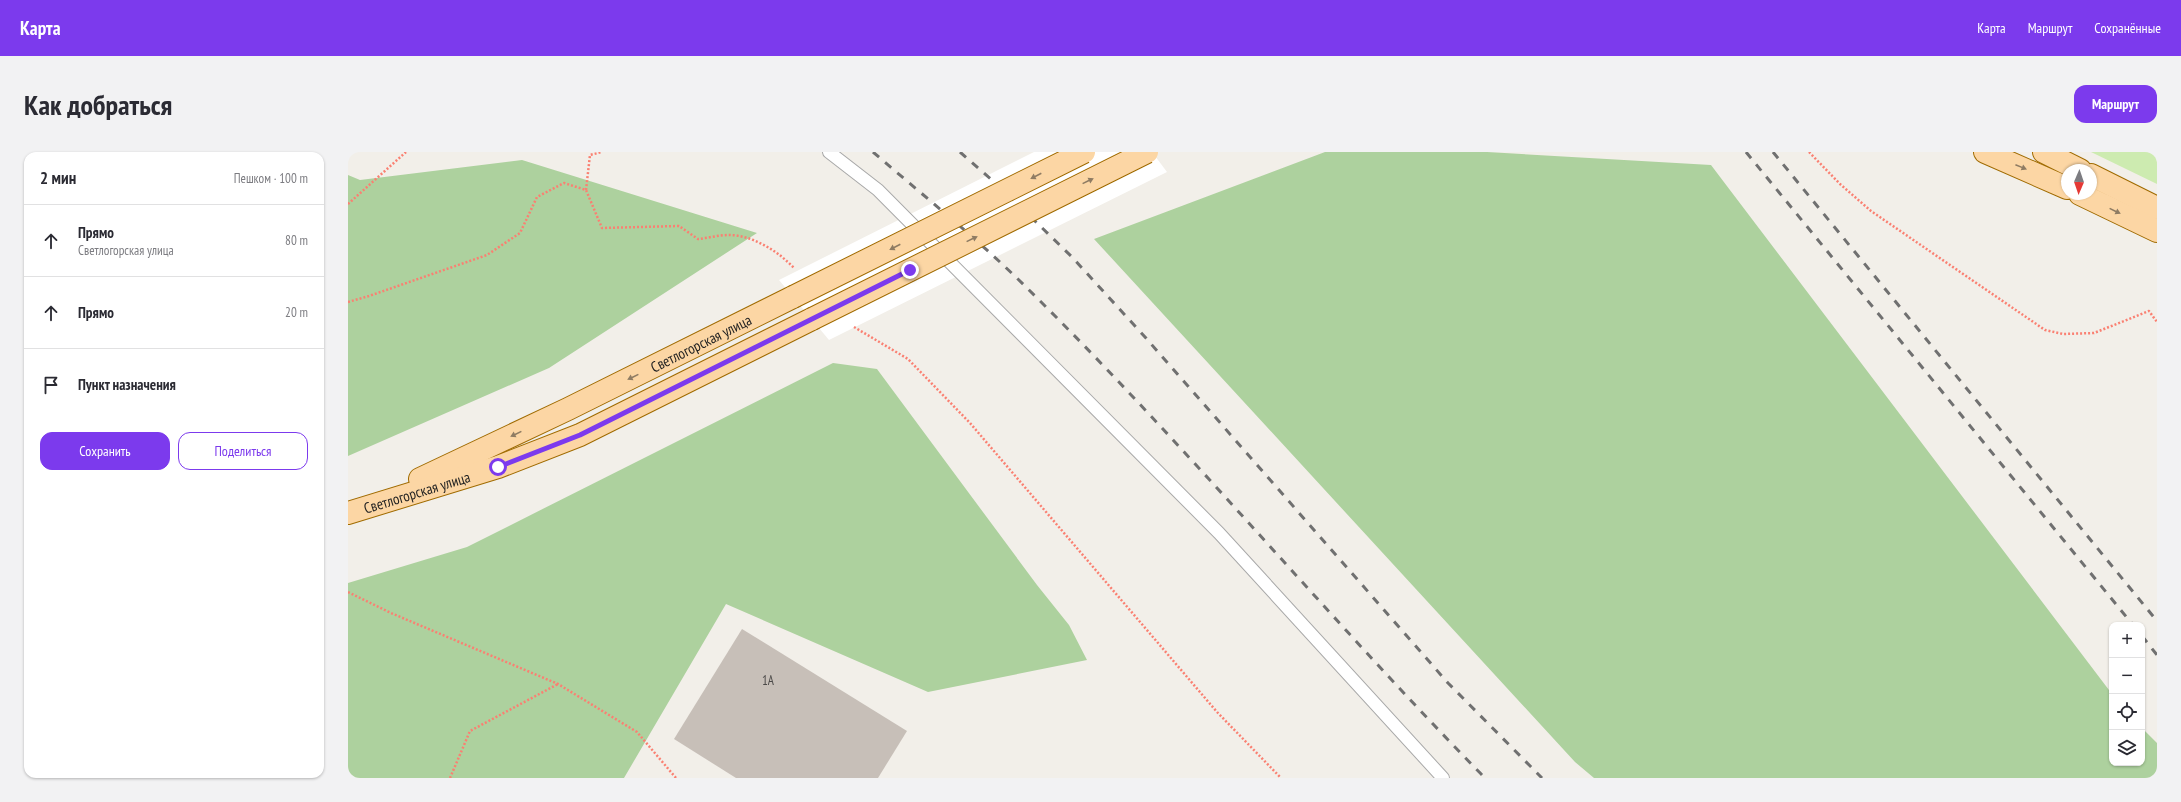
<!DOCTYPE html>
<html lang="ru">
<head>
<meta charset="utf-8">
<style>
  :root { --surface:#fff; --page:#f2f2f3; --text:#2b2b33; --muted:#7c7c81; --line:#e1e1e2; --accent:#7c3aed }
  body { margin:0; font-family:"PT Sans Narrow",sans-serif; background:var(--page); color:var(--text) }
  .controls { position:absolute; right:12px; bottom:12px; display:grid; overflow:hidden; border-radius:8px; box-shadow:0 1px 3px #0004 }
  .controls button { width:36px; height:36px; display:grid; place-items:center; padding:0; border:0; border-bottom:1px solid var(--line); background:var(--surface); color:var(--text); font:20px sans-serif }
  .compass { position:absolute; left:1713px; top:12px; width:36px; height:36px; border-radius:50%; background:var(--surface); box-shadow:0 1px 3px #0004; rotate:182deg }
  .stop { position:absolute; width:12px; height:12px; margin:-9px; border:3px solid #7c3aed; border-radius:50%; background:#fff }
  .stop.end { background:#7c3aed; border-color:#fff; box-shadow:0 1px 4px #0008 }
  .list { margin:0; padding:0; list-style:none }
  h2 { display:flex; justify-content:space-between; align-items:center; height:52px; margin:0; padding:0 16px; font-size:17px }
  h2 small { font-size:13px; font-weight:400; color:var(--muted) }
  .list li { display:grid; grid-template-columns:26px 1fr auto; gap:12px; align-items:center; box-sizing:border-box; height:72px; padding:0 16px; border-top:1px solid var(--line) }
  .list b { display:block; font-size:15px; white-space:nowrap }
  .list p { margin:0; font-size:13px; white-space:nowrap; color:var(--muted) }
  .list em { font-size:13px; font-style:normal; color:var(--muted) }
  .actions { display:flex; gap:8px; padding:12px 16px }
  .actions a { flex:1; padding:9px 0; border:1px solid var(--accent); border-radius:12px; text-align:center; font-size:14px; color:var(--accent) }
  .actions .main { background:var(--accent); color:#fff }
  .icon { flex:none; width:22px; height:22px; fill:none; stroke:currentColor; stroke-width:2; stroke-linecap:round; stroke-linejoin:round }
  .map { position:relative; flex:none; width:1809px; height:626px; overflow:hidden; border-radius:12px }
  header { display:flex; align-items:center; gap:24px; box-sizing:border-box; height:56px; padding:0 20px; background:var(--accent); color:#fff }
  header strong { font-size:19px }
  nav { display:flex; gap:22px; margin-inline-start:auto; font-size:14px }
  .intro { display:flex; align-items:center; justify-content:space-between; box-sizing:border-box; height:96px; padding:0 24px }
  h1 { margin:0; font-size:28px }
  .button { padding:10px 18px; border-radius:12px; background:var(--accent); color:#fff; font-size:14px; font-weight:700 }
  main { display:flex; gap:24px; padding:0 24px }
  aside { flex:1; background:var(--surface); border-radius:12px; box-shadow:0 1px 3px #0004 }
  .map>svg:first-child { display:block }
</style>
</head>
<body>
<header>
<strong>Карта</strong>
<nav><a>Карта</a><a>Маршрут</a><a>Сохранённые</a></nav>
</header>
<div class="intro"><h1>Как добраться</h1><a class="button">Маршрут</a></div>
<main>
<aside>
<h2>2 мин<small>Пешком · 100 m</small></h2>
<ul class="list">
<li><svg class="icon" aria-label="ahead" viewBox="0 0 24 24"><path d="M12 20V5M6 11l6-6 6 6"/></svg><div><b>Прямо</b><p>Светлогорская улица</p></div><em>80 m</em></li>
<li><svg class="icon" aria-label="ahead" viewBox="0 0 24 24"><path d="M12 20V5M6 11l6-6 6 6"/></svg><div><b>Прямо</b></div><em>20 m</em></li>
<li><svg class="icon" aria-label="arrive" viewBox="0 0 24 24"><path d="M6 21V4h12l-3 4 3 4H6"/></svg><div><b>Пункт назначения</b></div></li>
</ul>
<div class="actions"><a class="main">Сохранить</a><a>Поделиться</a></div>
</aside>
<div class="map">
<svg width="1809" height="626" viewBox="0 0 1809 626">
  <rect width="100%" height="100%" fill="#f2efe9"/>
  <path fill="#cdebb0" d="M1743 0H1809V32Z"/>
  <path fill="#add19e" d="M977 0H1139L1363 13 1764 542V611H1794V576L1809 591V626H1246L1227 610 746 87Z
    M174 8 409 81 201 216 0 304V23L12 28Z
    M485 211 529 217 689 433 721 473 739 508 580 540 378 452 276 626H0V431L119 395Z"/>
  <path fill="#fff" d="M686 0H804L819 20 481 188 431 128Z"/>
  <path fill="#c7bfb8" d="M394 477 559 579 530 626H388L326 587Z"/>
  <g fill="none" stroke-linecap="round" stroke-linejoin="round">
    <defs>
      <path id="lane" d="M481 0 530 38 871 381 1095 626"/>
      <g id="primary">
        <path d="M1637 0 1719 36"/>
        <path d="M1696 0 1732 18"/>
        <path d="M1743 23 1809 56"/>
        <path d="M1732 42 1809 79"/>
        <path id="s1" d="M72 327 220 257 445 145"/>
        <path id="s2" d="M0 361 150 315 232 283 464 167"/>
      </g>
    </defs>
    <use href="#lane" stroke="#a9a9a9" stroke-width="14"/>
    <use href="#primary" stroke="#a06b00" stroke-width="24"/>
    <path stroke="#fa8072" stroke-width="2.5" stroke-dasharray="2 2" stroke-linecap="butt" d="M1461 0 1492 32 1523 59 1697 178 1715 182 1746 181 1801 159 1809 170
      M238 38 242 3 254 0
      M0 52 58 0
      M0 150 21 144 139 103 172 81 189 45 216 31 238 38 254 76 331 74 350 87C360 86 371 83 381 83 404 83 430 99 446 116
      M506 175 560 207 622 271 869 560 933 626
      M0 440 43 461 210 532 289 580 328 626
      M102 626 122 579 210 532"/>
    <use href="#lane" stroke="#fff" stroke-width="12"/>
    <use href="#primary" stroke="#fcd6a4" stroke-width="22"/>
    <path stroke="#707070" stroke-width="3" stroke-dasharray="8 8" stroke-linecap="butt" d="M525 0C577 45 631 88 680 137 839 294 981 467 1137 626
      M612 0 653 36 724 105 797 185 1100 531 1194 626
      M1398 0 1785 473
      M1425 0 1809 469
      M1794 484 1809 503"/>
    <defs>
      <path id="primary-bridge" d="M445 145 736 0
        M464 167 799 0"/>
    </defs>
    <use href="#primary-bridge" stroke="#a06b00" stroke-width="24" stroke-linecap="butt"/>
    <use href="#primary-bridge" stroke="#fcd6a4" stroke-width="22"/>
  </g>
  <defs><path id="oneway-solid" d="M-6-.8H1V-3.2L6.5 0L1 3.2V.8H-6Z"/></defs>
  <g fill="#8f7c63">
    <use href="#oneway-solid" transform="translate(1673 15) rotate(22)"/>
    <use href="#oneway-solid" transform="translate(688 24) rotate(153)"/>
    <use href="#oneway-solid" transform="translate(740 29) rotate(-26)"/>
    <use href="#oneway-solid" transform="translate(1767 59) rotate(26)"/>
    <use href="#oneway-solid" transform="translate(624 87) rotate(-26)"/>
    <use href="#oneway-solid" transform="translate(547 95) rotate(153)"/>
    <use href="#oneway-solid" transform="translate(285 225) rotate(154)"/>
    <use href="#oneway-solid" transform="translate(168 282) rotate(154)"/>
  </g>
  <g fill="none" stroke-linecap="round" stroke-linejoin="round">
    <path stroke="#7c3aed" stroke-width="5" d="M150 315 232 283 562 118"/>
  </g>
  <g text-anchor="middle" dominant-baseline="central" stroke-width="3" stroke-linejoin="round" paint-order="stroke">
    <g font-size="13" fill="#4b4948">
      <text x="420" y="528">1А</text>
    </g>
    <g font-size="15" fill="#222" stroke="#fff">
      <text stroke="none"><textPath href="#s1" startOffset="312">Светлогорская улица</textPath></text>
      <text stroke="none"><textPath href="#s2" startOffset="72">Светлогорская улица</textPath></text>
    </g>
  </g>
</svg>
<div class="controls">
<button>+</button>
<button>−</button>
<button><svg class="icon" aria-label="locate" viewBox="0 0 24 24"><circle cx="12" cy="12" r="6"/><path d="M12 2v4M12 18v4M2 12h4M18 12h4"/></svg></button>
<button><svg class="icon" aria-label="layers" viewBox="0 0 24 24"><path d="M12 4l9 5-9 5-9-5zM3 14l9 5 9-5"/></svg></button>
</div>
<svg class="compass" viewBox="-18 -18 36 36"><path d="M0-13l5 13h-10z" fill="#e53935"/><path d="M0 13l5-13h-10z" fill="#7c7c81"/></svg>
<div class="stop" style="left:150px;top:315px"></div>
<div class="stop end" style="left:562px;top:118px"></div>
</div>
</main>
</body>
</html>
